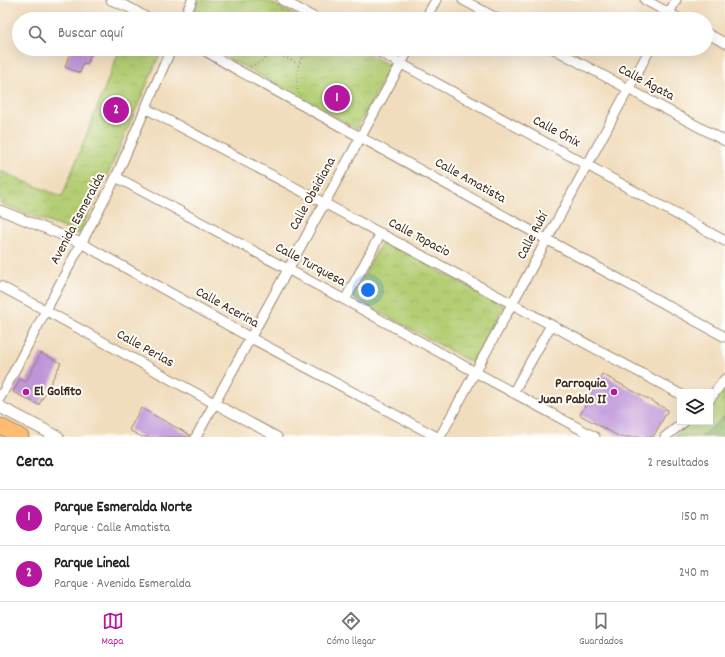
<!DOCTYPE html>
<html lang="es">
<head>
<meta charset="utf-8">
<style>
  :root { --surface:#fff; --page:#f6f6f6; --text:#222; --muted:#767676; --line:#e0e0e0; --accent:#b5179e }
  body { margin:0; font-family:Dekko,sans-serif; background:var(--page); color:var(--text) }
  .controls { position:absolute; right:12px; bottom:12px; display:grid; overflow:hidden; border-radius:0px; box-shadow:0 4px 16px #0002 }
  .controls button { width:36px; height:36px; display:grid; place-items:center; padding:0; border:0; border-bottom:1px solid var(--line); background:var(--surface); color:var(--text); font:20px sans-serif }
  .you { position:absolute; left:368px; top:290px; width:14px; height:14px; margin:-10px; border:3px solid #fff; border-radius:50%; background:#1a73e8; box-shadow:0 0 0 6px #1a73e833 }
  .badge { display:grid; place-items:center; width:26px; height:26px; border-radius:50%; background:var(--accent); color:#fff; font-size:13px; font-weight:700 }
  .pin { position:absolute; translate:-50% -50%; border:2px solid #fff; box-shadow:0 1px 4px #0006 }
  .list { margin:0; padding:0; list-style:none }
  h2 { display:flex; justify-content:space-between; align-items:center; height:52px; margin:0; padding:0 16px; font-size:17px }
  h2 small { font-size:13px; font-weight:400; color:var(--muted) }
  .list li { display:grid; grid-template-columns:26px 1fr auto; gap:12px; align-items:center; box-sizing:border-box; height:56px; padding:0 16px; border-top:1px solid var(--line) }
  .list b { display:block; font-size:15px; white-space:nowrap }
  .list p { margin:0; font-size:13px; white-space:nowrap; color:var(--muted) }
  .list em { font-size:13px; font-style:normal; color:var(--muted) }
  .icon { flex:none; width:22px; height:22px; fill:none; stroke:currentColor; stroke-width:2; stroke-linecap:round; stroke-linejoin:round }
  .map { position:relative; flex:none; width:725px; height:437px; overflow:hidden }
  .search { position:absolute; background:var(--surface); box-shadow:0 4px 16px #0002; left:12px; right:12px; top:12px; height:44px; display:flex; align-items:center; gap:10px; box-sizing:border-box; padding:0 14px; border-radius:22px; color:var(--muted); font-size:15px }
  .sheet { height:164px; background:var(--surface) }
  nav { display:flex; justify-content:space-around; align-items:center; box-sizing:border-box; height:56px; border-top:1px solid var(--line); background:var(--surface); font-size:11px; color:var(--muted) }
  nav a { display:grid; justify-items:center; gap:2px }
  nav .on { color:var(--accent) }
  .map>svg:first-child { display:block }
</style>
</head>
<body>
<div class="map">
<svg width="725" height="437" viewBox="0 0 725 437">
  <defs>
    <pattern id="forest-crowns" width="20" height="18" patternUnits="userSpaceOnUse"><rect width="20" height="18" fill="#8fb166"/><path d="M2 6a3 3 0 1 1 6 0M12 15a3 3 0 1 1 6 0" fill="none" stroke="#769053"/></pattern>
    <pattern id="park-crowns" width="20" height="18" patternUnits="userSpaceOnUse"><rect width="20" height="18" fill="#b4ce74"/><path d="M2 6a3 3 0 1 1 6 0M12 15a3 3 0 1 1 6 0" fill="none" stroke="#9cb164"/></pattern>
  </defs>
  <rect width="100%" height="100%" fill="#fdfcf7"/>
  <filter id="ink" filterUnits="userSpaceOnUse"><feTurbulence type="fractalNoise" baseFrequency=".025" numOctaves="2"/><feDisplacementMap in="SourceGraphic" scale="8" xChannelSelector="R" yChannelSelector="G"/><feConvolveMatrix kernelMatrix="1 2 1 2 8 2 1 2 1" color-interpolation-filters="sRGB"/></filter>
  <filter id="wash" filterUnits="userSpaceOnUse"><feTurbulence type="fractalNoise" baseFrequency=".012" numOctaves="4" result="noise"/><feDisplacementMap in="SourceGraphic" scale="16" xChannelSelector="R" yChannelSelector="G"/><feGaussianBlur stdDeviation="0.9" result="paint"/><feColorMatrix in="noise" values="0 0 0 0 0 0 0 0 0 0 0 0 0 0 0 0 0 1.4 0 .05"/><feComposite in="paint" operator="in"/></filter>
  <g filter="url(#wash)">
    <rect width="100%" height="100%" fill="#f1ddbd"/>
    <path fill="url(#forest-crowns)" stroke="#656e42" d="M725 415V437H701Z"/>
    <path fill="url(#park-crowns)" stroke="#787c49" d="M200 0H266L301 19H190Z
      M120 49H162L108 174 79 234 0 203V171L62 197Z
      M212 49H358L390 66 357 129Z
      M383 240 504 306 473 363 352 297Z
      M725 387V415L701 437H674L690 422H710V403L721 393Z"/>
    <g id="blocks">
      <path fill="#c094d9" d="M71 49H93L87 64 83 63 80 73 65 67Z
        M41 353 61 363 39 405 13 392 20 379 26 382Z
        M602 374 668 410 653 437H620L580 415Z
        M141 408 190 435V437H142L129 430Z"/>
    </g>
  </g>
  <g filter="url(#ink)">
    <use href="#blocks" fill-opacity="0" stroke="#96846e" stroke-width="1"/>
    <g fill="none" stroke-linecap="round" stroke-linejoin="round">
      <defs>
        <path id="minor" d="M111 0 130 8 149 19
          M282 0 317 19
          M463 0 498 19
          M645 0 680 19
          M184 19 192 0
          M425 19 436 0
          M666 19 676 0
          M706 33 725 43
          M202 49 234 68 725 337
          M374 49 587 165 725 241
          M554 49 725 141
          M145 108 324 203 680 394
          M116 177 345 300 475 372 595 437
          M0 210 81 243 251 338 437 437
          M0 286C93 335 184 388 277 437
          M345 300 381 233
          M513 393 551 325
          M0 398 116 177 171 49
          M710 399 725 379
          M196 437 409 49
          M440 437 650 49
          M665 437 684 422"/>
        <path id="tertiary" d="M0 407 58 437"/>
        <path id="trunk" d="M0 426 21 437"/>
      </defs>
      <use href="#minor" stroke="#96846e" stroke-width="11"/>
      <use href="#tertiary" stroke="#96846e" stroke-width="13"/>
      <use href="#trunk" stroke="#96846e" stroke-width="17"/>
      <path stroke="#96846e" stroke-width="1.5" stroke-dasharray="1 3" stroke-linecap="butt" d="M280 9 282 19
        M298 49 304 52
        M273 51 298 64
        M250 66C259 64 269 57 274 49
        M299 94C294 79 297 61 308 49"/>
      <use href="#minor" stroke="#fff" stroke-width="9"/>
      <use href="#tertiary" stroke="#fff" stroke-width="11"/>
      <use href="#trunk" stroke="#fdbc70" stroke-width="15"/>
    </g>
  </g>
  <g fill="#b5179e" stroke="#fdfcf7" stroke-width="1.5">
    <circle cx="26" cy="392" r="4"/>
    <circle cx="614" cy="392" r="4"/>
  </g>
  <g text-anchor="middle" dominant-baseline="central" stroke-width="4" stroke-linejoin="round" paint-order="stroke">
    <g font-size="14" fill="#3b2a1e" stroke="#fdfcf7">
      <text transform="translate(646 83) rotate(28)">Calle Ágata</text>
      <text transform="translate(556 132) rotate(28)">Calle Ónix</text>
      <text transform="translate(470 181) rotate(29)">Calle Amatista</text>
      <text transform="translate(313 194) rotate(-61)">Calle Obsidiana</text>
      <text transform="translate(78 219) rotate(-62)">Avenida Esmeralda</text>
      <text transform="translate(533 236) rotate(-62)">Calle Rubí</text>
      <text transform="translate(419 238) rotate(28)">Calle Topacio</text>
      <text transform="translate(310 265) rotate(28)">Calle Turquesa</text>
      <text transform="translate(227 308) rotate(29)">Calle Acerina</text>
      <text transform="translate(145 349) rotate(29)">Calle Perlas</text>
    </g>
    <g font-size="14" font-weight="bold" fill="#3b2a1e" stroke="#fdfcf7" text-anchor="end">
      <text x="606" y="384">Parroquia<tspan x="606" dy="16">Juan Pablo II</tspan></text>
      <text x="34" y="392" text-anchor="start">El Golfito</text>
    </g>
  </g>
</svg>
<div class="controls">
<button><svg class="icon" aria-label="layers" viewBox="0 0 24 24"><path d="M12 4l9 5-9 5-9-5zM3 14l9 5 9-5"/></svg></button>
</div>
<div class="you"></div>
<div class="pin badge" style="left:337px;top:98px">1</div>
<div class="pin badge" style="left:116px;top:110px">2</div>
<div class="search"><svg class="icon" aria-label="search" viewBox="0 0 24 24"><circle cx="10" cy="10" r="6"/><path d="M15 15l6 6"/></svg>Buscar aquí</div>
</div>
<section class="sheet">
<h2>Cerca<small>2 resultados</small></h2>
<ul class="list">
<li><span class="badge">1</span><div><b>Parque Esmeralda Norte</b><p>Parque · Calle Amatista</p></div><em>150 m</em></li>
<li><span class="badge">2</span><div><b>Parque Lineal</b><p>Parque · Avenida Esmeralda</p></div><em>240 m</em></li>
</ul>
</section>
<nav>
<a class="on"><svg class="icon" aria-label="map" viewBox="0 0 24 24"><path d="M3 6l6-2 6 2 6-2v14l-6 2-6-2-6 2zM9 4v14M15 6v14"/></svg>Mapa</a>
<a><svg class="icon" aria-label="directions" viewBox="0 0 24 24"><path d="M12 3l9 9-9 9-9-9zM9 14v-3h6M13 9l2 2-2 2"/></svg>Cómo llegar</a>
<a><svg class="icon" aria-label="saved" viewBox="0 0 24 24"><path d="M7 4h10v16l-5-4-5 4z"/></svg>Guardados</a>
</nav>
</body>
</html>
